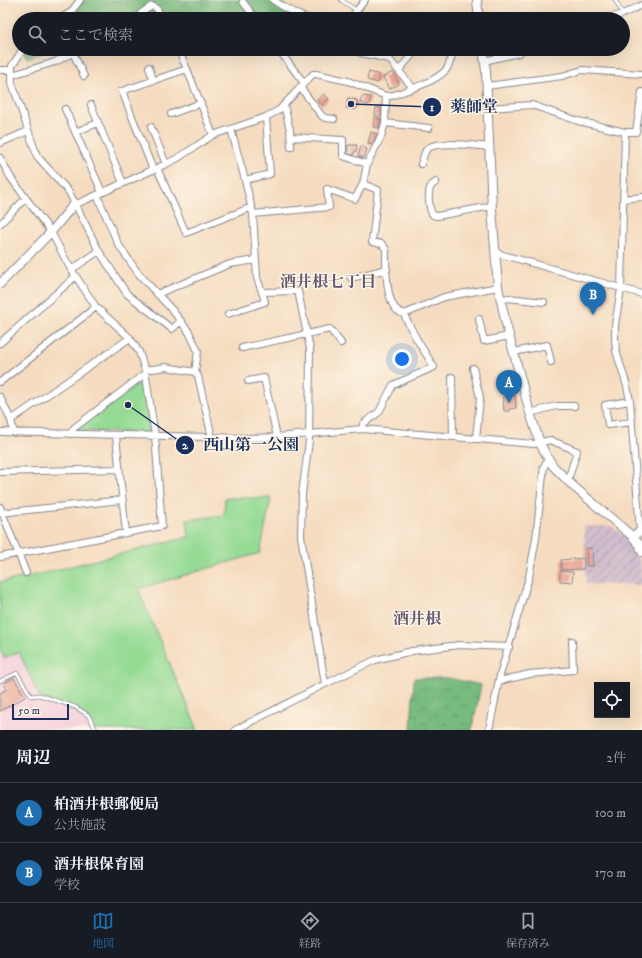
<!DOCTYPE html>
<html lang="ja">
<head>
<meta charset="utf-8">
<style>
  :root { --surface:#171b24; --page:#20242c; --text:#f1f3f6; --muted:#9ea1a6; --line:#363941; --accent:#1f6fb2 }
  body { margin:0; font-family:"IM FELL DW Pica","Noto Serif JP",serif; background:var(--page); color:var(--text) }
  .controls { position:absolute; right:12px; bottom:12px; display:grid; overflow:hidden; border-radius:0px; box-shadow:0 4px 16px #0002 }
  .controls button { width:36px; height:36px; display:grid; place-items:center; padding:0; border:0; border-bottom:1px solid var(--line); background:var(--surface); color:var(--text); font:20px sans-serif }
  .scale { position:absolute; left:12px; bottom:10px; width:57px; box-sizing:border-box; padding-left:4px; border:2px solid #1b2f5e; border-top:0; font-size:11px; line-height:14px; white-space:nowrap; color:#1b2f5e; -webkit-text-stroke:3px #fcf5e5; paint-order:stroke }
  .you { position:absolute; left:402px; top:359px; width:14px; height:14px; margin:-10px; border:3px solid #fff; border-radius:50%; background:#1a73e8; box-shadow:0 0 0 6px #1a73e833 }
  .badge { display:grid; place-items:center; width:26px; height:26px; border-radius:50%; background:var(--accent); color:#fff; font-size:13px; font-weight:700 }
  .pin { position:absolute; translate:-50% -33px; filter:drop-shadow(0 1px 2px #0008) }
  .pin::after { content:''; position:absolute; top:21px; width:14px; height:12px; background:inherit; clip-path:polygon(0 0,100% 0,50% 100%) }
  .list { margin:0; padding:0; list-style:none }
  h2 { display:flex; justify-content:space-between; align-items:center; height:52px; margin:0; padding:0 16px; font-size:17px }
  h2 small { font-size:13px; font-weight:400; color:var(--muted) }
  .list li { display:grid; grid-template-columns:26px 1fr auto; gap:12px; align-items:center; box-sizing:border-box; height:60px; padding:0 16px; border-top:1px solid var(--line) }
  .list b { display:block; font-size:15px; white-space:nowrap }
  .list p { margin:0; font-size:13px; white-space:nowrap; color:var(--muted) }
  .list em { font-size:13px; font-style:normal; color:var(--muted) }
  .icon { flex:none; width:22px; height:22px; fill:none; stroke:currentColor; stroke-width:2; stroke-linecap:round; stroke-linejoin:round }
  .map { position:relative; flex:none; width:642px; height:730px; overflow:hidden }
  .search { position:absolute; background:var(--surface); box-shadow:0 4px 16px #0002; left:12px; right:12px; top:12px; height:44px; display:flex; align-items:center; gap:10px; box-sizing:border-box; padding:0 14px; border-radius:22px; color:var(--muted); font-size:15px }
  .sheet { height:172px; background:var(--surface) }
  nav { display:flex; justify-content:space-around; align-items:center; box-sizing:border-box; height:56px; border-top:1px solid var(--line); background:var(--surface); font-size:11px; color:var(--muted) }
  nav a { display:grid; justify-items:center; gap:2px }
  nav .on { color:var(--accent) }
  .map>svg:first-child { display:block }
</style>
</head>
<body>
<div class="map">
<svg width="642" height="730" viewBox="0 0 642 730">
  <defs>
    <pattern id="industrial-furrows" width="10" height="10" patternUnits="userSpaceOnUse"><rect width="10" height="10" fill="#d0bdcc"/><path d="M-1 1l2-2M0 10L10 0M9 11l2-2" fill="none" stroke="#a89aa9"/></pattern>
    <pattern id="forest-crowns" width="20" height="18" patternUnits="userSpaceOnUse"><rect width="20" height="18" fill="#78bb7e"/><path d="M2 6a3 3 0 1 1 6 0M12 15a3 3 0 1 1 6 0" fill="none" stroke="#62986a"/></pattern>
  </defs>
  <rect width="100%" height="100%" fill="#fcf5e5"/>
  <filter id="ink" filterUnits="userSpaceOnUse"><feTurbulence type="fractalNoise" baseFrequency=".025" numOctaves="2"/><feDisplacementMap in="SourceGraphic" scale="8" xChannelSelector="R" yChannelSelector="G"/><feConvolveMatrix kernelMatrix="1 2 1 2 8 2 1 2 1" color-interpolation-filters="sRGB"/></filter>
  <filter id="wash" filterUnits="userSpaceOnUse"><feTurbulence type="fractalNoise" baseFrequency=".012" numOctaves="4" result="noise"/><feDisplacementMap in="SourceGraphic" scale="16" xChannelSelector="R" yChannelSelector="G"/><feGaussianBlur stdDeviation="0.9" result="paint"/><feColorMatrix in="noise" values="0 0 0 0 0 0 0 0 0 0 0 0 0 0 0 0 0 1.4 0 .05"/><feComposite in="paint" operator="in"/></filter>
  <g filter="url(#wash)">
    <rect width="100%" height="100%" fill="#f5dcc0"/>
    <path fill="#f4cfdc" d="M0 653 4 659 19 654 37 694 85 717 92 730H0Z"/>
    <path fill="url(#industrial-furrows)" d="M584 526H611L627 538 633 545 641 564 642 585 586 584Z"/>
    <path fill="url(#forest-crowns)" stroke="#4a756e" d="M84 0H276L305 19H264L258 13 232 16 228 19H166V17L163 19H48L63 13Z
      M24 49H56L27 58 25 55Z
      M414 678H448L481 685 472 730H411Z"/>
    <path fill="#96db94" stroke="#588579" d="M142 381H143L150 430 148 433 77 431V429Z
      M225 498H271L260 553 138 589 198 730H94L85 715 39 697 19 652 4 658 0 650V582L27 577 189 537 187 520 224 515Z"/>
    <g id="blocks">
      <path fill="#e9a291" d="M369 72 380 75 378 83 367 80Z
        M393 72 399 84 389 89 383 77Z
        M324 94 329 99 322 105 317 100Z
        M362 96 371 97 369 105 360 103Z
        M348 98 357 100 358 107H355V110L346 108Z
        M378 107H382L381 116H375L376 108H378Z
        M374 118 381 119 379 128 373 127Z
        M371 132 377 134 373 144 368 143Z
        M348 145H357L356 152H354L353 155 348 154Z
        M361 146 367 149 364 158 358 156Z
        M515 395 516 408 509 409V411H504L503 396Z
        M586 548H592L593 566H587Z
        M584 558V569L561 570V560Z
        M560 571 573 572 572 582 560 581Z
        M14 678 25 697 0 711V693L7 689 4 683Z"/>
    </g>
  </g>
  <g filter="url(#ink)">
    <use href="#blocks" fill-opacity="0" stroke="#88868f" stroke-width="1"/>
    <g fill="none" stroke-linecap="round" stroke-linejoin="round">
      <defs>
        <path id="service" d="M341 0 356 10
          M615 0 623 14
          M0 681 17 673 31 696 40 695 75 707 88 715 96 730"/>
        <path id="minor" d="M273 0C284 7 296 16 310 19
          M243 2 256 19
          M59 19 71 12 80 0
          M138 19 141 13 152 6 157 9 162 19
          M350 19 365 0
          M402 19V18
          M604 19 623 14 642 5
          M178 49 187 69 213 135
          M278 49 304 83
          M351 49 361 53 389 59 413 88
          M442 49 453 53
          M73 53 84 76
          M373 55 378 49
          M484 61 519 53 524 49
          M149 67 153 80
          M0 70H12V66L23 49
          M12 70V83L37 156 69 192 99 251 71 270
          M399 70 417 49
          M12 75 55 62 80 49
          M487 86 562 76 582 70 642 74
          M300 87 322 116 325 118 334 119
          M91 105 123 183
          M284 105 290 130 291 147
          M488 108 532 105 578 121 625 132H636L642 92
          M65 109 102 192
          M171 114 201 103
          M385 123 429 128
          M151 127 166 164
          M231 129 245 180 253 214 257 278 262 292 298 291 310 349 309 441 302 494 301 536 325 684
          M75 132 98 123
          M625 132 621 289 615 325V339L616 351 627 386 630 401 640 531
          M291 137 343 140V156L367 164
          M0 143 28 131
          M0 158 11 178 51 232 69 266 96 307 130 338 139 352 145 370 155 436 162 526 0 557
          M421 164C423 159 424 152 427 149 436 140 477 146 490 147
          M157 168 186 233 252 207
          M153 170 122 91 187 69
          M245 180 270 174 266 117
          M436 182C435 183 432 185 431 186 427 193 429 210 433 215L437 216 492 206
          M363 184 378 190 372 242 382 244 386 249C386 263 384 317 407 313L444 297 498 287
          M97 195 118 244 138 273 173 311 189 332 198 351 195 372 198 376 211 433V438
          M623 199 642 197
          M75 203H79L166 164 178 158 213 135 266 117 279 110 313 74H316L348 81 386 96H391C407 90 434 83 446 70 450 65 452 55 454 49
          M253 214 329 207 327 189 355 199 363 184 367 164 381 137 385 123 386 96
          M0 224 26 198
          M99 251 127 294 172 329 181 321
          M496 253 642 294
          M351 278 387 269
          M157 294 230 264 256 260
          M501 300 508 298 544 302
          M228 314 265 302 262 292
          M479 319 484 341 509 336
          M0 343 76 276
          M242 348 330 329 341 343
          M514 352 547 345 551 362
          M473 368 480 398 476 439
          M145 370 166 367 195 372
          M452 377 453 437
          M248 381 264 378 277 437
          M0 382 96 307
          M0 397 11 420 14 433
          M630 401 605 405 608 425 632 422
          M530 413 556 406H574
          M11 420 130 338
          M362 429 363 424 379 412 393 385 434 367 416 338 403 313
          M0 432 249 438 277 437 362 429 534 444 550 440 577 451 568 480
          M70 434 74 428 142 376H146
          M116 436 126 533
          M0 472 118 469
          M0 507 26 573
          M0 513 122 500
          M499 681 530 674 573 670 572 641
          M235 730 325 684 375 660 412 651 459 645 509 647
          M489 730 500 675 529 577 536 538 544 466 549 460"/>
        <path id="tertiary" d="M477 0 479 19
          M483 49 486 71 492 209 498 287 506 324 530 413 540 443 544 451 553 466 573 486 632 536 639 544 642 552
          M0 284 51 232 75 203
          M632 536 642 531"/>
      </defs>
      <use href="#service" stroke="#88868f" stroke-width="4.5"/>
      <use href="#minor" stroke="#88868f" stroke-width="8"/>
      <use href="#tertiary" stroke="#88868f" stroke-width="10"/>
      <use href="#service" stroke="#fff" stroke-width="3"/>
      <use href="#minor" stroke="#fff" stroke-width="6"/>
      <use href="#tertiary" stroke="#fff" stroke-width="8"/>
    </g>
  </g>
  <g text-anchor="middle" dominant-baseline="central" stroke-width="3" stroke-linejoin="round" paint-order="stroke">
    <g font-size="16" font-weight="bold" fill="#635770" stroke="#fcf5e5">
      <text x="328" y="282">酒井根七丁目</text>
      <text x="417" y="619">酒井根</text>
    </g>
  </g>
  <path fill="none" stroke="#1b2f5e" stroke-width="1.5" d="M351 104L432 107M128 405L185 445"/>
  <g fill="#1b2f5e" stroke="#fcf5e5" stroke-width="1.5">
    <circle cx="351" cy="104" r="4"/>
    <circle cx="128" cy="405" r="4"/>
    <circle cx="432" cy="107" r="10"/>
    <circle cx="185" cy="445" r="10"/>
  </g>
  <g font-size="12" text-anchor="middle" font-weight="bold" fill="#fff">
    <text x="432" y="111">1</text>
    <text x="185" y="449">2</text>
  </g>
  <g font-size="16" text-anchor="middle" font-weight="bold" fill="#1b2f5e" stroke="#fcf5e5" stroke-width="3" stroke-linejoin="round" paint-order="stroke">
    <text x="474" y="112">薬師堂</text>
    <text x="251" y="450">西山第一公園</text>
  </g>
</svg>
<div class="controls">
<button><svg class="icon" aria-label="locate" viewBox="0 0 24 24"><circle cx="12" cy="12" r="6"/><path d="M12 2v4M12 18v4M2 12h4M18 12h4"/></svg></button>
</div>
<div class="scale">50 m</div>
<div class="you"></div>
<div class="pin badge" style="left:509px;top:403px">A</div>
<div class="pin badge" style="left:593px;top:315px">B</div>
<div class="search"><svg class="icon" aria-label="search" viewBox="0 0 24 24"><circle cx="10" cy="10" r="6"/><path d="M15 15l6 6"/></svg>ここで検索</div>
</div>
<section class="sheet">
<h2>周辺<small>2件</small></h2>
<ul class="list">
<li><span class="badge">A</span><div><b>柏酒井根郵便局</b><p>公共施設</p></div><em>100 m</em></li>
<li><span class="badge">B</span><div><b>酒井根保育園</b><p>学校</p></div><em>170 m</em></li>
</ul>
</section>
<nav>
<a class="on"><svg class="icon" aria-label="map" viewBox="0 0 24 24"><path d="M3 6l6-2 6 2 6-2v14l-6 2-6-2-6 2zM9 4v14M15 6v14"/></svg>地図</a>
<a><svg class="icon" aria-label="directions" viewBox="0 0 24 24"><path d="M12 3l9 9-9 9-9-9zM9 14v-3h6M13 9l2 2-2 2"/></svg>経路</a>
<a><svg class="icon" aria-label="saved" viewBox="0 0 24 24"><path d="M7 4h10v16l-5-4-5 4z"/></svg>保存済み</a>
</nav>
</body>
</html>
